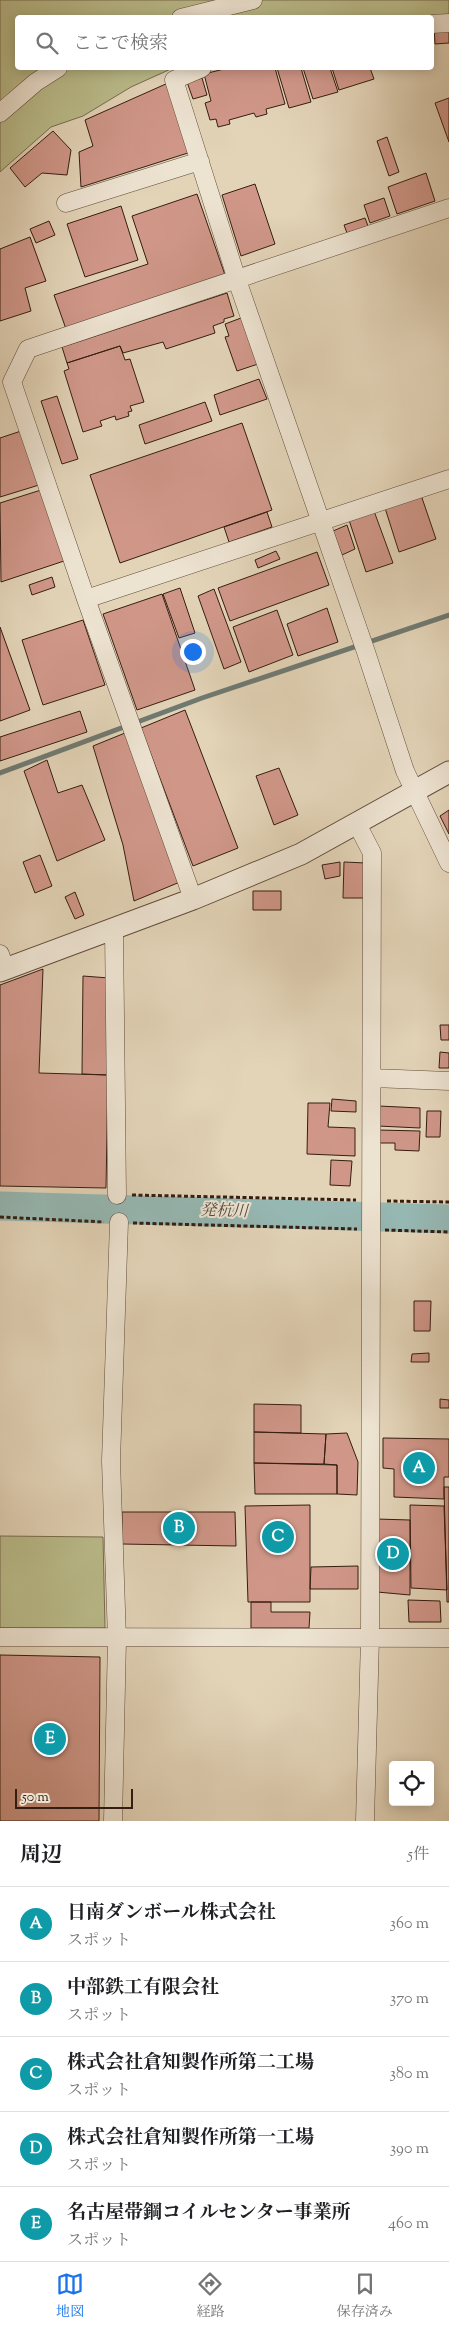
<!DOCTYPE html>
<html lang="ja">
<head>
<meta charset="utf-8">
<style>
  :root { --surface:#fff; --page:#f6f6f6; --text:#202124; --muted:#757577; --line:#e0e0e0; --accent:#1a73e8 }
  body { margin:0; font-family:"Sorts Mill Goudy","Noto Serif JP",serif; background:var(--page); color:var(--text) }
  .controls { position:absolute; right:15px; bottom:15px; display:grid; overflow:hidden; border-radius:5px; box-shadow:0 2px 12px #0003 }
  .controls button { width:45px; height:45px; display:grid; place-items:center; padding:0; border:0; border-bottom:1px solid var(--line); background:var(--surface); color:var(--text); font:25px sans-serif }
  .scale { position:absolute; left:15px; bottom:12px; width:118px; box-sizing:border-box; padding-left:5px; border:2px solid #361d11; border-top:0; font-size:14px; line-height:18px; white-space:nowrap; color:#361d11; -webkit-text-stroke:4px #ede3d1; paint-order:stroke }
  .you { position:absolute; left:192px; top:651px; width:18px; height:18px; margin:-12px; border:4px solid #fff; border-radius:50%; background:#1a73e8; box-shadow:0 0 0 8px #1a73e833 }
  .badge { display:grid; place-items:center; width:32px; height:32px; border-radius:50%; background:var(--accent); color:#fff; font-size:16px; font-weight:700 }
  .pin { position:absolute; translate:-50% -50%; border:2px solid #fff; box-shadow:0 1px 5px #0006 }
  .list { margin:0; padding:0; list-style:none }
  h2 { display:flex; justify-content:space-between; align-items:center; height:65px; margin:0; padding:0 20px; font-size:21px }
  h2 small { font-size:16px; font-weight:400; color:var(--muted) }
  .list li { display:grid; grid-template-columns:32px 1fr auto; gap:15px; align-items:center; box-sizing:border-box; height:75px; padding:0 20px; border-top:1px solid var(--line) }
  .list b { display:block; font-size:19px; white-space:nowrap }
  .list p { margin:0; font-size:16px; white-space:nowrap; color:var(--muted) }
  .list em { font-size:16px; font-style:normal; color:var(--muted) }
  .icon { flex:none; width:28px; height:28px; fill:none; stroke:currentColor; stroke-width:2; stroke-linecap:round; stroke-linejoin:round }
  .map { position:relative; flex:none; width:449px; height:1821px; overflow:hidden }
  .search { position:absolute; background:var(--surface); box-shadow:0 2px 12px #0003; left:15px; right:15px; top:15px; height:55px; display:flex; align-items:center; gap:12px; box-sizing:border-box; padding:0 18px; border-radius:5px; color:var(--muted); font-size:19px }
  .sheet { height:440px; background:var(--surface) }
  nav { display:flex; justify-content:space-around; align-items:center; box-sizing:border-box; height:70px; border-top:1px solid var(--line); background:var(--surface); font-size:14px; color:var(--muted) }
  nav a { display:grid; justify-items:center; gap:2px }
  nav .on { color:var(--accent) }
  .map>svg:first-child { display:block }
</style>
</head>
<body>
<div class="map">
<svg width="449" height="1821" viewBox="0 0 449 1821">
  <rect width="100%" height="100%" fill="#e3d4b8"/>
  <filter id="stains"><feTurbulence type="fractalNoise" baseFrequency=".004" numOctaves="4"/><feColorMatrix values="0 0 0 0 .2 0 0 0 0 .09 0 0 0 0 .02 0 0 0 .5 -.17"/></filter>
  <radialGradient id="worn" r=".72"><stop offset=".6" stop-color="#630" stop-opacity="0"/><stop offset="1" stop-color="#630" stop-opacity=".3"/></radialGradient>
  <path fill="#babb8a" stroke="#786c4e" d="M0 0H449V17L18 18V68H173L131 87 83 116 51 127 0 172Z
    M0 1536 103 1537 105 1628H0Z"/>
  <g fill="none" stroke-linecap="round" stroke-linejoin="round">
    <path stroke="#707a72" stroke-width="5" d="M0 773 202 698 449 615"/>
    <path stroke="#96b8b3" stroke-width="29" d="M0 1206 449 1219"/>
  </g>
  <path fill="#d09789" stroke="#361d11" d="M449 26V43L435 44 434 27Z
    M228 68H275L285 104 266 109 267 114 256 117 254 113 229 120 230 124 218 127 216 119 210 120 205 103 211 101 204 74Z
    M277 68H301L311 102 289 108Z
    M303 68H330L338 92 313 99Z
    M332 68H370L374 79 339 90Z
    M202 78 207 95 193 99 187 82Z
    M168 83 191 152 81 187 79 152 93 146 85 120Z
    M449 98V142L435 103Z
    M53 131 71 150 67 175 42 173 25 187 10 168Z
    M387 137 399 172 389 176 377 141Z
    M426 173 435 201 397 214 388 187Z
    M255 184 275 244 241 256 222 195Z
    M197 194 225 275 66 329 54 295 148 264 132 216Z
    M384 198 390 216 370 223 364 205Z
    M121 206 138 260 85 277 67 224Z
    M365 218 368 226 347 233 344 225Z
    M49 221 55 235 36 243 30 229Z
    M30 237 46 281 25 288 31 311 0 321V249Z
    M227 293 234 316 224 319V322L213 326 215 333 166 349 163 342 123 353 120 346 67 363 62 347Z
    M241 318 258 364 237 371 225 337 229 336 225 324Z
    M120 346 125 360 130 359 144 402 130 406 132 411 128 412 129 416 116 420 115 416 100 421 102 426 83 432 64 371 69 369 67 363Z
    M259 379 267 399 220 415 214 395Z
    M57 396 78 459 62 464 41 401Z
    M205 402 212 421 145 444 139 425Z
    M242 423 272 510 120 563 90 475Z
    M21 431 39 485 0 497V438Z
    M41 490 64 561 1 582 0 503Z
    M421 495 436 539 399 552 385 508Z
    M374 511 393 563 366 572 349 520Z
    M267 512 272 527 229 542 224 527Z
    M347 525 355 549 342 555 333 531Z
    M276 551 280 559 258 568 255 560Z
    M317 552 329 585 230 621 218 588Z
    M52 577 55 587 32 595 29 585Z
    M180 588 195 633 179 638 163 594Z
    M214 589 241 662 224 669 198 596Z
    M162 594 195 690 137 710 103 614Z
    M327 608 338 642 298 656 287 624Z
    M277 610 293 655 249 672 233 627Z
    M83 620 105 685 43 705 22 640Z
    M0 627 30 710 0 721Z
    M185 710 238 848 193 866 141 728Z
    M80 711 87 732 0 761V737Z
    M125 733 180 882 134 901 123 845 93 746Z
    M47 760 58 793 82 785 105 840 57 861 24 771Z
    M279 768 298 815 274 825 256 776Z
    M449 810V834L440 816Z
    M40 855 52 886 35 893 23 862Z
    M340 862V876L325 879 322 865Z
    M344 862 366 863 365 898H343Z
    M253 891H281V910H253Z
    M75 892 84 915 75 919 65 897Z
    M43 969 39 1073 108 1075 106 1188 0 1186V985Z
    M83 976 109 978 108 1075 82 1074Z
    M440 1025H449V1040H441Z
    M440 1052 449 1053V1068H439Z
    M332 1099 356 1101V1112L331 1111Z
    M308 1103H330L328 1127 355 1128V1156L307 1154Z
    M379 1106 420 1108V1128L378 1126Z
    M427 1111H441L440 1137H426Z
    M378 1130 420 1131 419 1151 395 1150V1143H377Z
    M331 1160 352 1161 350 1186 330 1185Z
    M414 1301H431L430 1331H414Z
    M429 1353V1362H411L412 1354Z
    M440 1399 449 1400V1408H440Z
    M254 1404 301 1405V1433L254 1432Z
    M254 1432 326 1434 324 1464 254 1463Z
    M347 1433 358 1462 357 1495 337 1494V1465L324 1464 326 1434Z
    M383 1438 449 1439V1477H444V1499L394 1497V1469L383 1468Z
    M254 1463 337 1465V1494H255Z
    M444 1487H449V1602H447Z
    M310 1505V1602H248L245 1506Z
    M410 1505 444 1506 447 1590 411 1588Z
    M122 1512H235L236 1546 122 1544Z
    M376 1519 410 1520V1595L377 1592Z
    M358 1566V1589H310L311 1567Z
    M408 1600 440 1601 441 1622H409Z
    M251 1602H271V1612H310L309 1628H251Z
    M0 1655 100 1657 99 1821H0Z"/>
  <g fill="none" stroke-linecap="round" stroke-linejoin="round">
    <defs>
      <path id="minor" d="M181 18 253 0
        M432 24 449 23
        M202 68 174 80 237 280 366 652 405 771 449 863
        M0 113 36 82 58 68
        M66 203 200 161
        M86 599 449 479
        M357 824 372 853 370 1638 365 1821
        M193 899 86 599 12 382 28 349 449 208
        M114 929 117 1195
        M0 954 5 969
        M373 1078 449 1081
        M0 1637 449 1638
        M113 1821 117 1639 111 1461 119 1222"/>
      <path id="tertiary" d="M0 971 193 899 301 854 449 772"/>
    </defs>
    <use href="#minor" stroke="#614b3b" stroke-width="19"/>
    <use href="#tertiary" stroke="#614b3b" stroke-width="23"/>
    <path stroke="#361d11" stroke-width="3" stroke-dasharray="4 2.5" stroke-linecap="butt" d="M132 1195 356 1200
      M387 1201 449 1202
      M0 1217 104 1222
      M133 1223 357 1229
      M385 1230 449 1232"/>
    <use href="#minor" stroke="#ede3d1" stroke-width="18"/>
    <use href="#tertiary" stroke="#ede3d1" stroke-width="21"/>
  </g>
  <g text-anchor="middle" dominant-baseline="central" stroke-width="4" stroke-linejoin="round" paint-order="stroke">
    <g font-size="16" font-style="italic" fill="#534c42" stroke="#ede3d1">
      <text transform="translate(224 1212) rotate(2)">発杭川</text>
    </g>
  </g>
  <rect width="100%" height="100%" filter="url(#stains)"/>
  <rect width="100%" height="100%" fill="url(#worn)"/>
</svg>
<div class="controls">
<button><svg class="icon" aria-label="locate" viewBox="0 0 24 24"><circle cx="12" cy="12" r="6"/><path d="M12 2v4M12 18v4M2 12h4M18 12h4"/></svg></button>
</div>
<div class="scale">50 m</div>
<div class="you"></div>
<div class="pin badge" style="left:419px;top:1468px;background:#0f9aa8">A</div>
<div class="pin badge" style="left:179px;top:1528px;background:#0f9aa8">B</div>
<div class="pin badge" style="left:278px;top:1537px;background:#0f9aa8">C</div>
<div class="pin badge" style="left:393px;top:1554px;background:#0f9aa8">D</div>
<div class="pin badge" style="left:50px;top:1739px;background:#0f9aa8">E</div>
<div class="search"><svg class="icon" aria-label="search" viewBox="0 0 24 24"><circle cx="10" cy="10" r="6"/><path d="M15 15l6 6"/></svg>ここで検索</div>
</div>
<section class="sheet">
<h2>周辺<small>5件</small></h2>
<ul class="list">
<li><span class="badge" style="background:#0f9aa8">A</span><div><b>日南ダンボール株式会社</b><p>スポット</p></div><em>360 m</em></li>
<li><span class="badge" style="background:#0f9aa8">B</span><div><b>中部鉄工有限会社</b><p>スポット</p></div><em>370 m</em></li>
<li><span class="badge" style="background:#0f9aa8">C</span><div><b>株式会社倉知製作所第二工場</b><p>スポット</p></div><em>380 m</em></li>
<li><span class="badge" style="background:#0f9aa8">D</span><div><b>株式会社倉知製作所第一工場</b><p>スポット</p></div><em>390 m</em></li>
<li><span class="badge" style="background:#0f9aa8">E</span><div><b>名古屋帯鋼コイルセンター事業所</b><p>スポット</p></div><em>460 m</em></li>
</ul>
</section>
<nav>
<a class="on"><svg class="icon" aria-label="map" viewBox="0 0 24 24"><path d="M3 6l6-2 6 2 6-2v14l-6 2-6-2-6 2zM9 4v14M15 6v14"/></svg>地図</a>
<a><svg class="icon" aria-label="directions" viewBox="0 0 24 24"><path d="M12 3l9 9-9 9-9-9zM9 14v-3h6M13 9l2 2-2 2"/></svg>経路</a>
<a><svg class="icon" aria-label="saved" viewBox="0 0 24 24"><path d="M7 4h10v16l-5-4-5 4z"/></svg>保存済み</a>
</nav>
</body>
</html>
